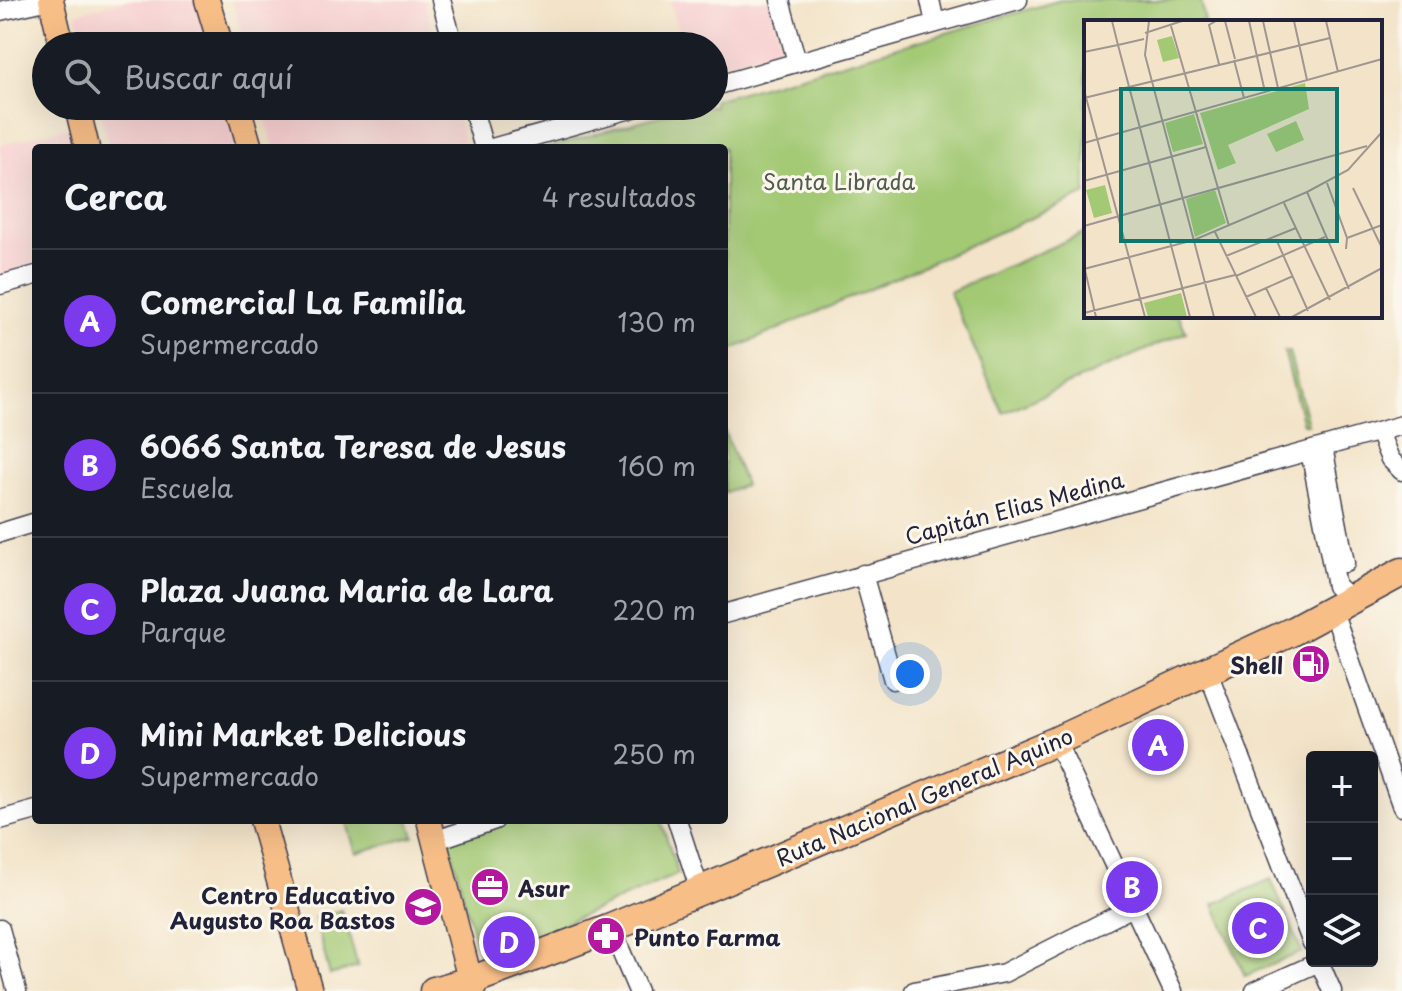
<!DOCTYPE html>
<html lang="es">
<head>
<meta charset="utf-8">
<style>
  :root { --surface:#171b24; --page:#20242c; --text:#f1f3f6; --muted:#9ea1a6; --line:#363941; --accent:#7c3aed }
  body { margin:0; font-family:"Playpen Sans",sans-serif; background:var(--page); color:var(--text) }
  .controls { position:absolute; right:24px; bottom:24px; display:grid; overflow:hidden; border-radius:8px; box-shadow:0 8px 32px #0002 }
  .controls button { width:72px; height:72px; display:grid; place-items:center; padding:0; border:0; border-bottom:2px solid var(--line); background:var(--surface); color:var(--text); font:40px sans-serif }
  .you { position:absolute; left:910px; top:674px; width:28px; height:28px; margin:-20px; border:6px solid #fff; border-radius:50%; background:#1a73e8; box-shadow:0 0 0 12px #1a73e833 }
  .badge { display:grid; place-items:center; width:52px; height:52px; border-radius:50%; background:var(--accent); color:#fff; font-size:26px; font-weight:700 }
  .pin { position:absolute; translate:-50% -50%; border:4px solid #fff; box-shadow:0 2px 8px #0006 }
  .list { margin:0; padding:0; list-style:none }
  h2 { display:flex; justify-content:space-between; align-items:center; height:104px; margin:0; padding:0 32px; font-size:34px }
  h2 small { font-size:26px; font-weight:400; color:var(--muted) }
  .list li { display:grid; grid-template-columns:52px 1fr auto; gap:24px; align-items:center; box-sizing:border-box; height:144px; padding:0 32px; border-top:2px solid var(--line) }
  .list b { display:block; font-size:30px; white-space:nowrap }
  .list p { margin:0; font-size:26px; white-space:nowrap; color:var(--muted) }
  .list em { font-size:26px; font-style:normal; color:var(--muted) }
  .icon { flex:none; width:44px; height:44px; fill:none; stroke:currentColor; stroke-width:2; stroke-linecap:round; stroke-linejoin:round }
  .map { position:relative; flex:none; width:1402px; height:991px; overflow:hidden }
  .search { position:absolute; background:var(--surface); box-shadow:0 8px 32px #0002; left:32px; top:32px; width:696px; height:88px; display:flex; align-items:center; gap:20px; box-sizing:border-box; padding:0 28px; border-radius:44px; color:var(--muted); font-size:30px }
  .panel { position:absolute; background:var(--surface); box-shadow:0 8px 32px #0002; left:32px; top:144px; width:696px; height:680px; border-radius:8px }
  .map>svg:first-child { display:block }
</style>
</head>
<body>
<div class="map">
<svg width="1402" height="991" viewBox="0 0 1402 991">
  <rect width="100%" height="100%" fill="#fbf7ec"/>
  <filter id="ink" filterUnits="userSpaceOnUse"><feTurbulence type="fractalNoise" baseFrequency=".0125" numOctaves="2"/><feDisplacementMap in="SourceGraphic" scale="16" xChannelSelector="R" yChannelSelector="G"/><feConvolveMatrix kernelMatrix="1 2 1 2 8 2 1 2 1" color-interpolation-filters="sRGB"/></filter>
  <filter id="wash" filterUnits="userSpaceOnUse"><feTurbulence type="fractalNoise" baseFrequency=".006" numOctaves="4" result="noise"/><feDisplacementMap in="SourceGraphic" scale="32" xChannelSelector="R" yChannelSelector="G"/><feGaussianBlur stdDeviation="1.8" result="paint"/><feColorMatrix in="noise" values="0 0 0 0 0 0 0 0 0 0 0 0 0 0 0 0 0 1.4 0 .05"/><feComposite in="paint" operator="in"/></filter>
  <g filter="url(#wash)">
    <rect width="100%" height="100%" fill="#f3e4c9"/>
    <path fill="#f7cfd0" d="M127 0H199L210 46H84L76 13Z
      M232 0H424L437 46H245Z
      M670 0H769L781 48 714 66V46H682Z
      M99 106H225L235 148H109Z
      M262 106H454L464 141 438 148H274Z
      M67 127 73 148H36V264L0 274V145Z"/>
    <path fill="#a3c974" stroke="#627658" stroke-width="2" d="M1061 0H1201L1205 22H1086V194L724 353V148H547L693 106H714V100Z
      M1086 232V316H1179L1186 332 1003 413 949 292Z
      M1284 351 1289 352 1308 424H1303Z
      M724 430 745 485 724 493Z
      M346 820H409L414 836 356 853Z
      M444 820H661L678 874 480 960Z
      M1271 879 1302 952 1245 976 1214 904Z
      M342 910 358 967 330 975 315 918Z"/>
  </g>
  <g filter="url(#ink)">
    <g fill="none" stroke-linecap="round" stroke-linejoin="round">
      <defs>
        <path id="minor" d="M441 0 454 46
          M780 0 797 62
          M930 0 935 23
          M0 11 50 0
          M714 86 1018 0
          M472 106 484 148
          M492 148 641 106
          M0 285 36 275
          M1379 432 1390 459 1402 471
          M1323 447 1345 563
          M1310 451 1336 586 1345 594
          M0 533 36 522
          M863 574 893 680
          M1333 611 1402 807
          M724 614 1402 425
          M1208 672 1312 943
          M1056 741 1173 991
          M0 820 36 810
          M677 820 700 891
          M434 841 495 820
          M611 928 638 991
          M0 929 17 991
          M1319 961 1332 991
          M914 991 1004 973 1133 907
          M1255 991 1319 962"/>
        <path id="major" d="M51 0 62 46
          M207 0 221 46
          M77 106 87 148
          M238 106 250 148
          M262 820 310 991
          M429 820 473 991"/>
        <path id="highway" d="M434 991 470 981 611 928 1056 741 1291 632 1402 572"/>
      </defs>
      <use href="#minor" stroke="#413f50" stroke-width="21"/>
      <use href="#major" stroke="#413f50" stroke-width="27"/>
      <use href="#highway" stroke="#413f50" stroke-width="31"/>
      <use href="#minor" stroke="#fff" stroke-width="18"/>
      <use href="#major" stroke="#f7be88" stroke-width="24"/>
      <use href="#highway" stroke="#f7be88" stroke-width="28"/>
    </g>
  </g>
  <defs>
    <symbol id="fuel-disc" viewBox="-11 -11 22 22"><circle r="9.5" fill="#b5179e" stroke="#fbf7ec"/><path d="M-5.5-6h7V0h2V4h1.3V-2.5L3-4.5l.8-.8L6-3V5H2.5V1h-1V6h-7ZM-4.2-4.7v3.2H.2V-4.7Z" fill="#fff"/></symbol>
    <symbol id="office-disc" viewBox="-11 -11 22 22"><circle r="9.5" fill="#b5179e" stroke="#fbf7ec"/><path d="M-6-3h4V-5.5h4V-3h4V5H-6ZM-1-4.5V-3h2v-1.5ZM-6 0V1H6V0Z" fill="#fff"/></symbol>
    <symbol id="school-disc" viewBox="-11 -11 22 22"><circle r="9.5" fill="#b5179e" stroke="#fbf7ec"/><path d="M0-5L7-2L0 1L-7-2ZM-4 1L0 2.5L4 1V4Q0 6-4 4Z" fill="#fff"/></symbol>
    <symbol id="pharmacy-disc" viewBox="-11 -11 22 22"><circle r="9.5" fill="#b5179e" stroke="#fbf7ec"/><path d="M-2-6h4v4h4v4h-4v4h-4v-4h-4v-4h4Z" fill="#fff"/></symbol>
  </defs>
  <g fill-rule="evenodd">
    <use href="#fuel-disc" x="1289" y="642" width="44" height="44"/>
    <use href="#office-disc" x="468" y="865" width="44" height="44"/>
    <use href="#school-disc" x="401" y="885" width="44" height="44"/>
    <use href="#pharmacy-disc" x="584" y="914" width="44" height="44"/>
  </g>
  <g text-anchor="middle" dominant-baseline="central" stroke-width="6" stroke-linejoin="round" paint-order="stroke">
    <g font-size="22" fill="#4f5c4f" stroke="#fbf7ec">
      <text x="839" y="180">Santa Librada</text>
    </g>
    <g font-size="22" fill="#22223b" stroke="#fbf7ec">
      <text transform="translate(1014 507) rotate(-15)">Capitán Elias Medina</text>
      <text transform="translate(924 796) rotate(-23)">Ruta Nacional General Aquino</text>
    </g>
    <g font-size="22" font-weight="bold" fill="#22223b" stroke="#fbf7ec" text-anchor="end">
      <text x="1283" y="664">Shell</text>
      <text x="518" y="887" text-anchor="start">Asur</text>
      <text x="395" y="894">Centro Educativo<tspan x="395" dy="25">Augusto Roa Bastos</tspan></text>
      <text x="634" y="936" text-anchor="start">Punto Farma</text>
    </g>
  </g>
  <g transform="translate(1084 20)">
    <rect width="298" height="298" fill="#f3e4c9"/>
    <path d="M88 16 95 38 79 42 73 20ZM221 63 225 89 144 125 152 143 134 150 116 93ZM110 94 119 124 89 132 81 103ZM212 101 220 120 192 132 183 114ZM21 165 28 193 10 198 2 170ZM131 170 142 203 111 217 102 179ZM97 273 103 297H64L60 283Z" fill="#a3c974"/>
    <path fill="none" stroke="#9f9690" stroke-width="2" d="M65 1 61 35 130 297M132 1 125 5 135 44M141 1 151 39M165 1 181 72M179 1 194 68M210 1 223 60M242 1 254 52M87 6 145 206M61 13 98 1M60 19 34 25 106 297M0 32 34 25 28 1M150 40 160 78M0 70 61 297M0 78 246 18M0 123 298 39M0 161 122 127M243 163 263 218 262 229M269 168 298 228M223 172 265 269M200 183 246 280M0 206 283 126M131 212 172 297M263 218 298 205M192 219 224 291M142 236 212 208M0 246 12 297M0 249 110 220 223 172 264 150 298 112M152 256 241 217M182 268 196 297M162 277 209 256M0 293 151 255M208 297 298 248"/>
    <path fill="#0f766e" fill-opacity="0.15" stroke="#0f766e" stroke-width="4" d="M37 69H253V221H37Z"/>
    <rect width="298" height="298" fill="none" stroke="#22223b" stroke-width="4"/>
  </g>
</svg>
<div class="controls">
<button>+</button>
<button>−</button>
<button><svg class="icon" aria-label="layers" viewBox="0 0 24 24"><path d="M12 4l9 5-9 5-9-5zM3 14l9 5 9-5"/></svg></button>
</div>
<div class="you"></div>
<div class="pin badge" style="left:1158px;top:745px">A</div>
<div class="pin badge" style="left:1132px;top:887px">B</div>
<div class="pin badge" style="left:1258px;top:928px">C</div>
<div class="pin badge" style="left:509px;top:942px">D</div>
<div class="search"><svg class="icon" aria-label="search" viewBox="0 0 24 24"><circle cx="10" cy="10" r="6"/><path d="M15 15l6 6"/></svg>Buscar aquí</div>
<section class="panel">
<h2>Cerca<small>4 resultados</small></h2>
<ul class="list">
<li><span class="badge">A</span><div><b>Comercial La Familia</b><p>Supermercado</p></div><em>130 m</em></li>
<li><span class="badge">B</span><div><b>6066 Santa Teresa de Jesus</b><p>Escuela</p></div><em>160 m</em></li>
<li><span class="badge">C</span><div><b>Plaza Juana Maria de Lara</b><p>Parque</p></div><em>220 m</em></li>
<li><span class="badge">D</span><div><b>Mini Market Delicious</b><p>Supermercado</p></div><em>250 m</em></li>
</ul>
</section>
</div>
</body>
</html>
